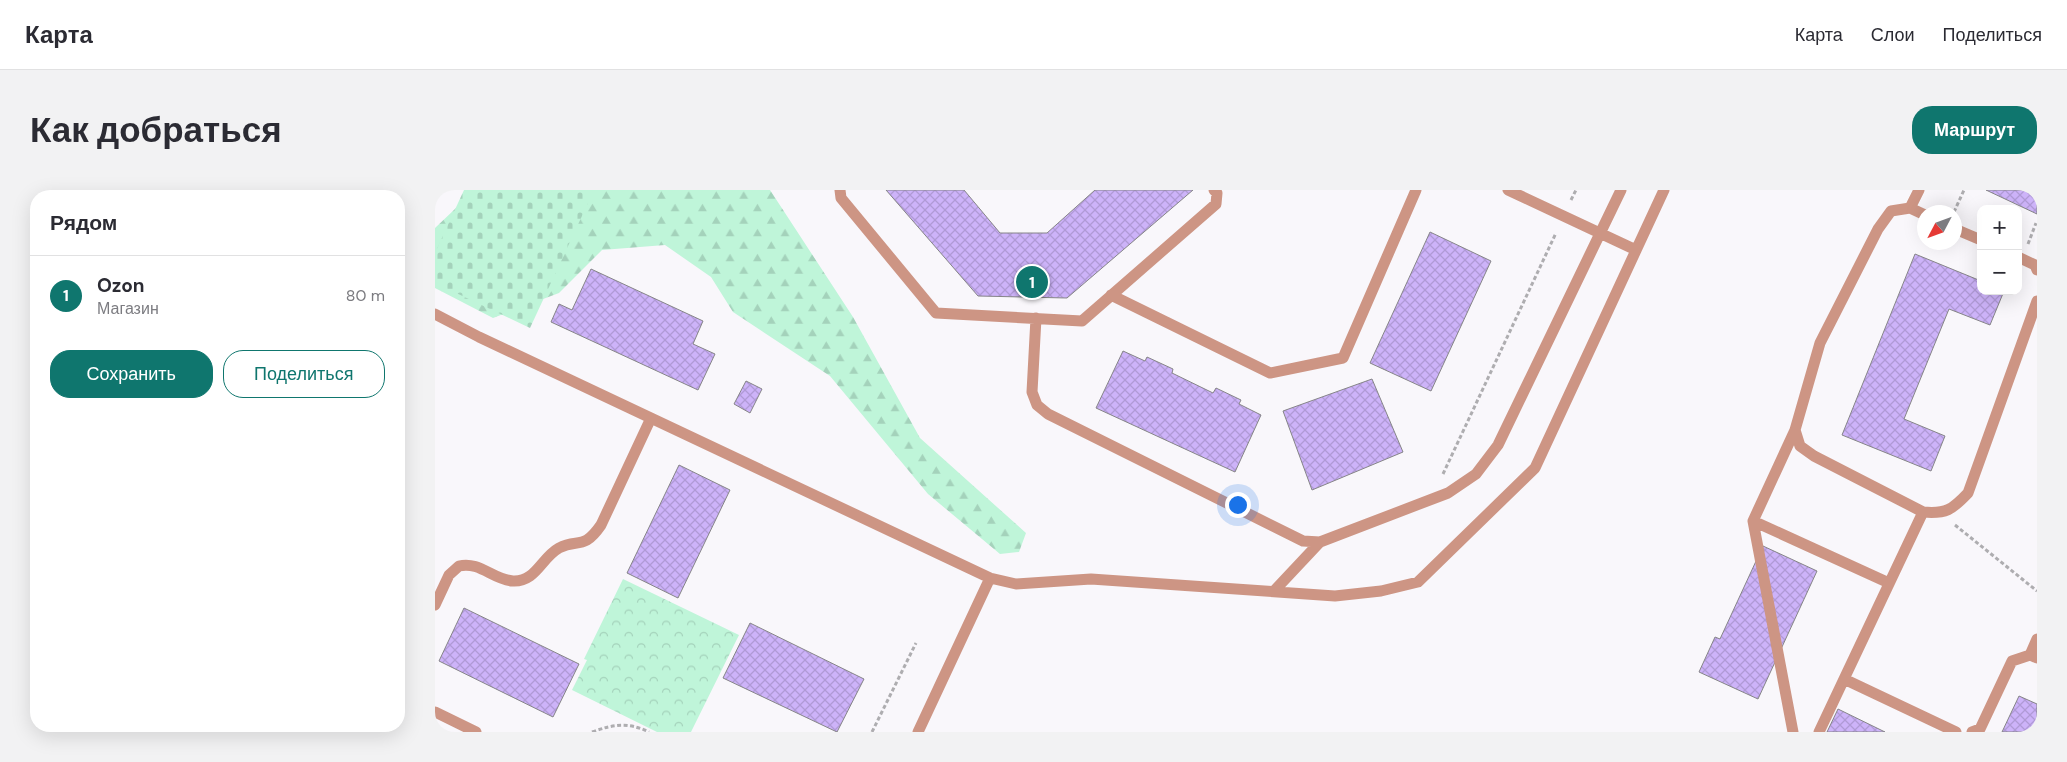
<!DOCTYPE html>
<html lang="ru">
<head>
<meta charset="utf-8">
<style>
  :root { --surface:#fff; --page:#f2f2f3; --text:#2b2b33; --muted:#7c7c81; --line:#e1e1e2; --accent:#0f766e }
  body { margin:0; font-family:"DM Sans",sans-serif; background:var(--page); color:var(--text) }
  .controls { position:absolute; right:15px; top:15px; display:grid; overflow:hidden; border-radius:10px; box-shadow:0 5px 20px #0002 }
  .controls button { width:45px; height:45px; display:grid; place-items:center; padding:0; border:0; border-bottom:1px solid var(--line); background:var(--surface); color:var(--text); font:25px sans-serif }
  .compass { position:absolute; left:1482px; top:15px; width:45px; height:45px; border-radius:50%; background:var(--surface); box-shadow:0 5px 20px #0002; rotate:229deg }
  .you { position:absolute; left:802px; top:314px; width:18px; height:18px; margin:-12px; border:4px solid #fff; border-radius:50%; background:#1a73e8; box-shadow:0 0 0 8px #1a73e833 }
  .badge { display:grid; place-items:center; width:32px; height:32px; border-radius:50%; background:var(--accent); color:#fff; font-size:16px; font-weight:700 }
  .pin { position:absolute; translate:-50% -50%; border:2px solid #fff; box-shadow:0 1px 5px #0006 }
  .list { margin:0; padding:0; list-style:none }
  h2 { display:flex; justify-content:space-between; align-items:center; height:65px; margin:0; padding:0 20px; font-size:21px }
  h2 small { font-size:16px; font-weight:400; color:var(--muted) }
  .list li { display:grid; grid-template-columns:32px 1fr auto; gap:15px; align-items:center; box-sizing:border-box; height:80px; padding:0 20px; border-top:1px solid var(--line) }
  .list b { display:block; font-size:19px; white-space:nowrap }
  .list p { margin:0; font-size:16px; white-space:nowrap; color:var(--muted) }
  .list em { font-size:16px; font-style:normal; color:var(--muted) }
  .actions { display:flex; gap:10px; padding:15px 20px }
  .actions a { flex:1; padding:11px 0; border:1px solid var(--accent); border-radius:20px; text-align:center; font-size:18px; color:var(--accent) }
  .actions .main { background:var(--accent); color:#fff }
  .map { position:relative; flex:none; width:1602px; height:542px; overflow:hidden; border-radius:20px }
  header { display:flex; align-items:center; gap:30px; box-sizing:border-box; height:70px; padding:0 25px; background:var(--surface); border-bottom:1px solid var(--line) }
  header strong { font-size:24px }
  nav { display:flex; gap:28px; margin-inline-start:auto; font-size:18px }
  .intro { display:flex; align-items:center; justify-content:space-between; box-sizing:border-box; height:120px; padding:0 30px }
  h1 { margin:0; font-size:35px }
  .button { padding:12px 22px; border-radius:20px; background:var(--accent); color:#fff; font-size:18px; font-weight:700 }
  main { display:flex; gap:30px; padding:0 30px }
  aside { flex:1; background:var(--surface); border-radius:20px; box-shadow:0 5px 20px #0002 }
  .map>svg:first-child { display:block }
</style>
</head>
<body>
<header>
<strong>Карта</strong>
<nav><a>Карта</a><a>Слои</a><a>Поделиться</a></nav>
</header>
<div class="intro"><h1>Как добраться</h1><a class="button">Маршрут</a></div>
<main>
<aside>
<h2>Рядом<small></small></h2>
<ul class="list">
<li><span class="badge">1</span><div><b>Ozon</b><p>Магазин</p></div><em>80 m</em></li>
</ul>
<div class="actions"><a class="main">Сохранить</a><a>Поделиться</a></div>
</aside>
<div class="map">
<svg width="1602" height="542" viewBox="0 0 1602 542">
  <defs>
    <pattern id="forest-firs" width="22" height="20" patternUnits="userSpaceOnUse" patternTransform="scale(1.25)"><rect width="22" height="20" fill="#bff5d9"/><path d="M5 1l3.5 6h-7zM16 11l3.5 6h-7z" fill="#a4d2bb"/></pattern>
    <pattern id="cemetery-stones" width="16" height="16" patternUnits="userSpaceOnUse" patternTransform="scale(1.25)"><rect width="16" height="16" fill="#bff5d9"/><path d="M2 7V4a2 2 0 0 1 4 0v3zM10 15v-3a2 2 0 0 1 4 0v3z" fill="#a4d2bb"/></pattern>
    <pattern id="park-crowns" width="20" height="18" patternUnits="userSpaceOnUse" patternTransform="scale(1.25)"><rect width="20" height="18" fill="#bff5d9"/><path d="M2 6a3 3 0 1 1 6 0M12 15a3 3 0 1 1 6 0" fill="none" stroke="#a4d2bb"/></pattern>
    <pattern id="building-cross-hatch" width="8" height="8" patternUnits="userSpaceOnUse" patternTransform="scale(1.25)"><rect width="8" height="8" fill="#cdb3f9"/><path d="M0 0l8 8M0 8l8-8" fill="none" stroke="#b09ad6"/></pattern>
  </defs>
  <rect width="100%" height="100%" fill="#f9f7fb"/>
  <path fill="url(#forest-firs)" d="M40 0H335L418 127 485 248 591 343 584 362 565 364 493 304 395 186 298 122 276 87 230 55 167 60 124 103 58 128 0 98V38Z"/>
  <path fill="url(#cemetery-stones)" d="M29 0H159L95 138 0 93V63Z"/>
  <path fill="url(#park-crowns)" d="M188 389 304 445 256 542H222L137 500 152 470 149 469Z"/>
  <path fill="url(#building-cross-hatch)" stroke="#868588" d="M451 0H529L565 43H612L660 0H758L632 108 543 106Z
    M1551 0H1602V24Z
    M995 42 1056 71 996 201 935 173Z
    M1480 64 1546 91V101H1569L1555 135 1514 119 1469 229 1510 246 1496 281 1407 245Z
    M156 79 268 131 258 154 280 164 263 200 116 132 124 114 137 120Z
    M688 161 710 171 712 167 738 179 737 183 778 203 781 198 806 210 804 214 826 225 800 282 661 218Z
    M937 189 968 262 877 300 848 221Z
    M311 191 327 199 315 223 299 214Z
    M244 275 295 300 243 408 192 383Z
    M1328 356 1382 381 1323 509 1264 482 1280 447 1285 449Z
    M29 418 144 474 118 527 4 471Z
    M315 433 429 489 402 542 288 488Z
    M1584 506 1602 514V542H1567Z
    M1403 519 1450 542H1392Z"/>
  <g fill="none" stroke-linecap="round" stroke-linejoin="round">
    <path stroke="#aeadb0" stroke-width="3" stroke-dasharray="4 2.5" stroke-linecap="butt" d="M1136 10 1141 0
      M1567 19V17
      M1519 22 1529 0
      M1593 54 1601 33
      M1008 284 1121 43
      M1520 335 1602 401
      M157 542C179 534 193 532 214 542
      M437 542 481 453"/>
    <path stroke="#cd9584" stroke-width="11" d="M405 0 406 8 501 123 647 131 781 14 782 3 779 0
      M1073 0 1201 60
      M1475 18 1484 0
      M1490 25 1475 18 1456 21 1443 39 1385 153 1360 240 1365 256 1379 266 1488 322C1511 324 1517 320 1533 303L1602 111
      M1520 39 1546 50
      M1583 67 1600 75 1602 80
      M676 105 835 183 908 168 981 0
      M0 124 44 147 555 388 483 542
      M601 128 597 202 602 215 613 224 868 351 885 352 1013 303 1041 284 1063 255 1186 0
      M1318 331 1454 393
      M555 388 581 394 656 389 900 406 946 401 983 392 1100 278 1229 0
      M839 401 885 352
      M0 415 14 385 24 376C45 371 58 390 78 391 101 392 106 368 124 358 143 348 148 361 166 335L216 228
      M1595 465 1602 449
      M1409 489 1488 322
      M0 522 41 542
      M1358 542 1318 331 1360 240
      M1384 542 1409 489 1521 542
      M1537 542 1545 539 1577 471 1595 465 1602 468"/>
  </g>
</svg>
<div class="controls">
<button>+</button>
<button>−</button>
</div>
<svg class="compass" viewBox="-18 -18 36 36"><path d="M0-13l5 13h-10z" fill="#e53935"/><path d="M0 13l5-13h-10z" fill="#7c7c81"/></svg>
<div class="you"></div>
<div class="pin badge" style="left:597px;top:92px">1</div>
</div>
</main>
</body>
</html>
